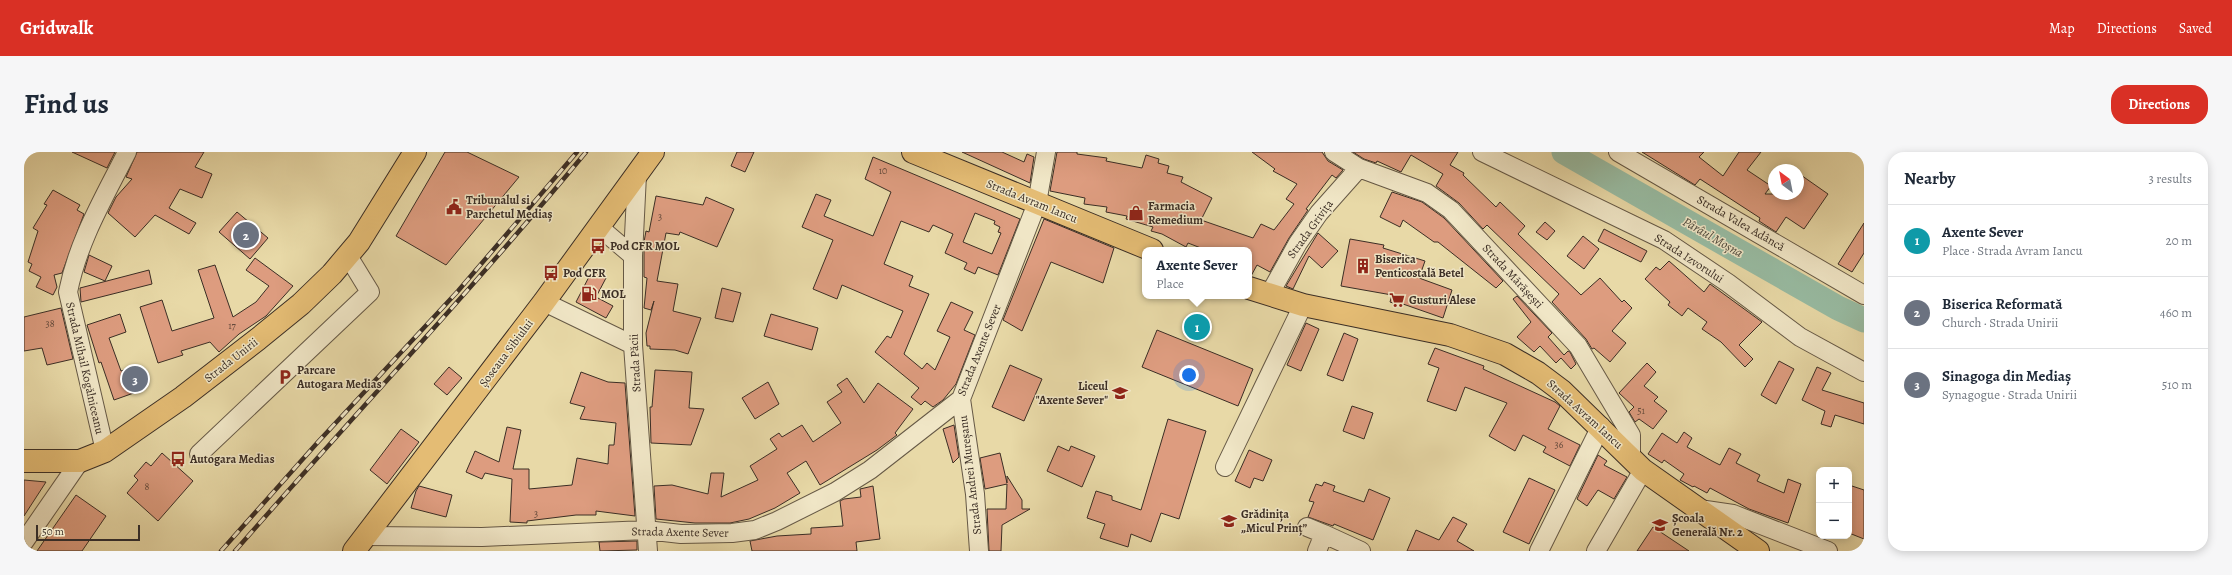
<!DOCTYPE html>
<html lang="en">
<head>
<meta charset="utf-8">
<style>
  :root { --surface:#fff; --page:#f6f6f7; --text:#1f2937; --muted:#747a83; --line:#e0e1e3; --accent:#d93025 }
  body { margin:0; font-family:Alegreya,serif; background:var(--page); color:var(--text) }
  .controls { position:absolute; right:12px; bottom:12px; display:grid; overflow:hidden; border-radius:8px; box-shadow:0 2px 10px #0003 }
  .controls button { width:36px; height:36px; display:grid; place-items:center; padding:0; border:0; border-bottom:1px solid var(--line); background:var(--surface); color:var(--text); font:20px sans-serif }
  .compass { position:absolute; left:1744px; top:12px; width:36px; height:36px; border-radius:50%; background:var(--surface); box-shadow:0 2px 10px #0003; rotate:328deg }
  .scale { position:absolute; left:12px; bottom:10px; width:104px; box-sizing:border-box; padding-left:4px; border:2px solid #3b2e25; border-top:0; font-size:11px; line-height:14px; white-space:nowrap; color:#3b2e25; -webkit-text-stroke:3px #f0e6c6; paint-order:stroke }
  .you { position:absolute; left:1165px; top:223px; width:14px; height:14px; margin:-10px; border:3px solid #fff; border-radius:50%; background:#1a73e8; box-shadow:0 0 0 6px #1a73e833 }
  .badge { display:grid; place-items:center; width:26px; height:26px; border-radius:50%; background:var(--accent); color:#fff; font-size:13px; font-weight:700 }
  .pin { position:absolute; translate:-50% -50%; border:2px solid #fff; box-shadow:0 1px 4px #0006 }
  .popup { position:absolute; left:1118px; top:95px; width:110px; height:52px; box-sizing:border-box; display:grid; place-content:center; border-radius:8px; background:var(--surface); filter:drop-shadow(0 1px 3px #0005); font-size:13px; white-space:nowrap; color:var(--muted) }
  .popup b { font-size:15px; color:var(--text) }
  .popup::after { content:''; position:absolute; left:50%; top:100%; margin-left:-8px; border:8px solid transparent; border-top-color:var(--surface) }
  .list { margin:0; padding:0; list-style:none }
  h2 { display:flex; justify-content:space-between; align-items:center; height:52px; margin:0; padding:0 16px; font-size:17px }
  h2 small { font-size:13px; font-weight:400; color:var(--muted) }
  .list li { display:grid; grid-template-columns:26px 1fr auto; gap:12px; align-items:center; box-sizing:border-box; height:72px; padding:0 16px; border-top:1px solid var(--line) }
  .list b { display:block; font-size:15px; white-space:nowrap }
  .list p { margin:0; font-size:13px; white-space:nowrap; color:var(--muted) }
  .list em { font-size:13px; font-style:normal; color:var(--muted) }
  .map { position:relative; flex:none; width:1840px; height:399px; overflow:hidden; border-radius:16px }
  header { display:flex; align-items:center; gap:24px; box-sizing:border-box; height:56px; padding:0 20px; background:var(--accent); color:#fff }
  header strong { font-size:19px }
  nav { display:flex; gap:22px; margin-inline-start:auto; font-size:14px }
  .intro { display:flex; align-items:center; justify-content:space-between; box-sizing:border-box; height:96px; padding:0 24px }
  h1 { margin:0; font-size:28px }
  .button { padding:10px 18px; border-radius:16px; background:var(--accent); color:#fff; font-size:14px; font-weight:700 }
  main { display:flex; gap:24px; padding:0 24px }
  aside { flex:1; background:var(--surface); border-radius:16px; box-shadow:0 2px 10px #0003 }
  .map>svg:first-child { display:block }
</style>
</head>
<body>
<header>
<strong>Gridwalk</strong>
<nav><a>Map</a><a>Directions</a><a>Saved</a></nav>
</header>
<div class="intro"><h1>Find us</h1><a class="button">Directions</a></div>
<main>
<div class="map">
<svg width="1840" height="399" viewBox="0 0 1840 399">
  <rect width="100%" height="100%" fill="#e8d9a7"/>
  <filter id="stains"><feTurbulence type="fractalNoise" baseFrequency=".005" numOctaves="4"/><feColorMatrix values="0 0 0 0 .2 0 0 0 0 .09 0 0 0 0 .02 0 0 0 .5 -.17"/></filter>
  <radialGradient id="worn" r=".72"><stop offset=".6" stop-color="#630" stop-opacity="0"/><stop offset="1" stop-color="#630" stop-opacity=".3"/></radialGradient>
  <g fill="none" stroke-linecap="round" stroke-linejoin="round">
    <path stroke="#98bba2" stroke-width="25" d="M1540 0 1814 156 1840 168"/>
  </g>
  <path fill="#dd9c7f" stroke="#3b2e25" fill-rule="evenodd" d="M48 0H91L83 16Z
    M113 0H180L171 15 188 22 178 46 156 37 145 56 172 71 165 82 131 63 111 85 84 61 92 45 108 27 102 25Z
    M421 0H443L495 25 422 113 372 84Z
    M713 0H730L721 20 707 14Z
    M938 0H978L1000 10 1003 2 1010 5 1006 31Z
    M1033 0H1053V2L1083 6 1082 9 1118 16 1122 3 1135 7 1134 11 1145 14 1143 21 1159 25 1157 30 1188 46 1177 68 1229 86 1237 72 1250 78 1270 52 1262 47 1273 32 1249 19 1251 17 1228 0H1298L1304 9 1319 18 1312 26 1308 23 1282 57 1284 58 1265 86 1246 120 1233 113 1227 124H1225V98H1182L1164 91 1162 95 1138 82 1127 79 1129 75 1102 67 1103 64 1082 60 1083 55 1060 52 1061 46 1026 39Z
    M1329 0H1434L1426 13 1440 21 1439 23 1472 55 1476 50 1501 74 1494 82 1557 143 1576 126 1598 150 1600 148 1608 156 1588 179 1602 191 1586 210 1570 196 1568 197 1562 187 1528 150 1535 142 1463 73 1459 77 1435 51 1412 34 1419 22 1387 3 1377 20 1353 9 1352 11 1340 7Z
    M1618 0H1680L1675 5 1699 24 1715 0H1737L1723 18 1747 34 1741 42H1774V21L1804 42 1780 77 1762 65 1752 80 1735 69 1736 66 1676 27 1671 33Z
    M849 5 996 67 974 123 954 115 951 122 940 117 943 111 921 101 929 82 909 73 905 80 877 69 860 112 889 124 885 134 905 142 880 202 898 217 903 211 911 218 926 185 913 179 927 150 949 160 940 178 951 183 932 232 919 248 909 255 901 249 897 253 887 245 895 236 851 200 863 184 867 186 879 159 818 133 813 147 789 137 809 88 778 75 792 42 807 48 800 64 849 84 867 40 841 27ZM951 61 971 69 970 72 976 75 974 80 977 81 968 102 939 90Z
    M29 38 56 53 53 58 60 62 38 121 30 123 33 135 29 143 12 135 17 125 5 119 8 112 4 110 14 79 9 76 23 53 20 52Z
    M1368 40 1398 50 1420 66 1479 129 1472 136 1414 90H1410L1379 68 1376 75 1356 65Z
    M632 44 679 53 682 45 710 57 693 95 656 80 655 83 642 81 633 129 654 132 649 159 677 166 664 202 651 198 626 197V194H623L622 181 630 149 627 158 620 156 623 126 620 125V90L622 79 625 80Z
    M213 60 244 86 226 107 195 80Z
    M1020 67 1090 96 1079 131 1027 110 998 179 979 168Z
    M1521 70 1531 79 1523 88 1512 80Z
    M1840 71V101L1828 120 1814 112Z
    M1580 77 1623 99 1617 110 1574 89Z
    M1294 81 1314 99 1298 116 1285 104 1269 137 1262 134Z
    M1559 84 1575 97 1560 117 1543 104Z
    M1326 87 1360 93 1359 96 1401 109 1395 126 1428 138 1419 166 1379 152 1378 154 1366 150 1368 143 1317 134Z
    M65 103 88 114 81 129 60 120Z
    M231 106 269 134 242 164 215 182 195 200 186 190 157 199 159 203 134 211 116 155 138 148 148 179 190 166 174 118 191 113 209 165 232 150 245 134 222 118Z
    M1645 109 1680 140 1686 132 1738 170 1715 193 1729 207 1721 215 1697 190 1678 177 1683 170 1664 156 1658 164 1644 153 1646 150 1621 127 1632 115 1636 118Z
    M125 118 128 132 57 150 56 136Z
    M568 119 582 126 572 145 589 154 582 166 552 150Z
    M698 136 717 141 709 170 691 166Z
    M1493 144 1528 181 1524 185 1540 203 1544 199 1546 200 1552 212 1547 217 1537 206 1532 211 1516 194 1510 200 1493 185 1507 170 1489 147Z
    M37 156 49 207 23 213 18 196 0 199V165Z
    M96 162 102 180 85 186 97 219 113 214 121 237 90 248 77 210 75 211 63 173Z
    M747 162 794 176 788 198 740 184Z
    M1282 171 1295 177 1277 219 1263 213Z
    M1133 178 1229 217 1214 254 1118 215Z
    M1320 181 1334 187 1319 229 1303 223Z
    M1411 196 1460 214 1459 217 1531 250 1536 254 1524 277 1556 293 1546 314 1519 300 1522 295 1499 283 1491 299 1465 284 1483 251 1441 235 1432 259 1403 249 1415 216 1404 212Z
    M1755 209 1770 217 1752 252 1737 243Z
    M1623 211 1632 220 1620 234 1634 245 1630 249 1643 259 1629 277 1615 267 1611 270 1605 260 1610 255 1595 241Z
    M986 213 1018 227 1000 269 968 255Z
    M425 215 438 226 423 243 410 232Z
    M1793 215 1807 221 1798 238 1840 251V272L1811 263 1807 275 1797 272 1801 259 1778 248Z
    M631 218 668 220 665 256 680 257 667 293 627 291 626 255H628Z
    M557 220 584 230 601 231 611 364 572 359V363H552L503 369V371L486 370 488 327 461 321 458 327 442 320 451 299 475 310 483 275 497 278 489 317H505V337L548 333 553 306 584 312 585 293H590L592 271 556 267 561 255 546 251Z
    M823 226 840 251 854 231 889 257 871 281 873 283 853 298 796 333 782 309 763 321 776 341 751 356 725 367 706 371H671L632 367 630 334 648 333 684 342 687 321H700L697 345 734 328 726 314 753 297 746 287 755 281 758 285 778 273 789 290 817 271 803 250 818 240 813 233Z
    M744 230 755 252 731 267 718 246Z
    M1328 254 1349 261 1340 287 1319 279Z
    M1144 267 1182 279 1155 367 1137 361 1127 390 1107 382 1104 395 1076 386 1081 372 1063 366 1072 339 1088 344V348L1117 358Z
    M930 273 935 305 929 311 919 277Z
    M377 277 395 290 363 332 346 318Z
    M1660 280 1668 286 1663 295 1690 310 1696 313 1705 296 1717 302 1712 311 1736 323 1733 329 1760 341 1764 327 1777 332 1764 371 1725 357 1686 336 1683 341 1670 334 1669 335 1656 328 1660 322 1640 308 1638 311 1624 302 1638 281 1653 291Z
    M1034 294 1045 299 1047 294 1071 304 1058 335 1023 319Z
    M1225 298 1248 308 1239 329 1230 326 1226 336 1211 329Z
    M138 301 169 329 134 369 103 341 114 328 110 324 122 310 127 314Z
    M976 301 983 331V324L998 348V357H1006L978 373 977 399H965L963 357H982L983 332 961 337 956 306Z
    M1574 303 1583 309 1580 313 1603 325 1590 347 1574 338 1563 354 1553 347Z
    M1505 326 1531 338 1505 392 1479 380Z
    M0 328 22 330 0 364Z
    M1300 330 1311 334 1309 339 1340 350 1345 337 1366 346 1349 388 1310 372 1309 374 1284 365 1290 350 1285 349 1292 332 1298 334Z
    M1825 333 1840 338V387L1825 381Z
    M395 334 428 343 422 365 387 356 392 339Z
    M849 334 856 387 832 390 833 399H728L726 389 753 384 787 382V376L819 374 816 349 820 347 837 345 836 337Z
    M52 343 82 364 58 399H13Z
    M1429 365 1443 372 1433 389 1450 399H1383L1392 378 1415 388Z
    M1629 375 1665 399H1613Z
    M613 389V398L576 399 575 390Z"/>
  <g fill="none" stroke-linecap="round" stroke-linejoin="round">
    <defs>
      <path id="minor" d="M1310 0 1335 16 1403 41 1427 58 1554 194 1607 283V306
        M1458 0 1640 88 1704 131 1776 185 1840 220
        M1594 0 1840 143
        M613 23 609 104V193L624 399
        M575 75 609 104
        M1245 143 1274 91 1295 61 1335 16
        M520 150 609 193
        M937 247 951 342 955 399
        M81 299 44 140C54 89 80 46 103 0
        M175 302 346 140 324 104
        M1201 315 1279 153
        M1675 357 1709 362 1804 399
        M1283 375 1300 382
        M342 384 458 385 622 378 657 382 708 381 731 378 753 369 811 340 846 318 937 247 1013 51 1022 0
        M0 390 56 309
        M1293 399 1300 382 1337 399
        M1515 399 1577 274
        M1572 399 1619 318"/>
      <path id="major" d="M889 0 1128 98
        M1225 136 1279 153 1426 183 1481 202 1514 221 1538 239 1619 318 1734 399
        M0 309H56L81 299 159 245 234 187 277 152 308 122 335 90 391 0
        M330 399 520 150 629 0"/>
    </defs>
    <use href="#minor" stroke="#665946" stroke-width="20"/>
    <use href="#major" stroke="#3b2e25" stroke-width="24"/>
    <use href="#minor" stroke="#f0e6c6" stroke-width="18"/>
    <use href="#major" stroke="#e4bc74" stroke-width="22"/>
    <defs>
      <path id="rail" d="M197 399 294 290 434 139 553 0
        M211 399C328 265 449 137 562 0"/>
    </defs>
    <use href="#rail" stroke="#3b2e25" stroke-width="4.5"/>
    <use href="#rail" stroke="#f0e6c6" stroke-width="3" stroke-dasharray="9" stroke-linecap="butt"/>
  </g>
  <defs>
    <symbol id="civic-bare" viewBox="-9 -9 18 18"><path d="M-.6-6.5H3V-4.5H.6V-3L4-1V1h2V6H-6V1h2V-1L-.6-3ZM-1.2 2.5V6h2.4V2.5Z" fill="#8f2418" stroke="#f0e6c6" stroke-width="2.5" paint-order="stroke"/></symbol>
    <symbol id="shop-bare" viewBox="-9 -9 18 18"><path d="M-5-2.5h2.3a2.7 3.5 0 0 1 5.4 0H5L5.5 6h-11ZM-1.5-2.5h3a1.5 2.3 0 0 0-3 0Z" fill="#8f2418" stroke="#f0e6c6" stroke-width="2.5" paint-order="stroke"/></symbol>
    <symbol id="bus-bare" viewBox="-9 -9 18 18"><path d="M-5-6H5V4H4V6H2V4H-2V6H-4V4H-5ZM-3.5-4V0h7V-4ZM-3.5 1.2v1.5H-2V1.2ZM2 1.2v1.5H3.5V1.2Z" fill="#8f2418" stroke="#f0e6c6" stroke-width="2.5" paint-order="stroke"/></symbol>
    <symbol id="building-bare" viewBox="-9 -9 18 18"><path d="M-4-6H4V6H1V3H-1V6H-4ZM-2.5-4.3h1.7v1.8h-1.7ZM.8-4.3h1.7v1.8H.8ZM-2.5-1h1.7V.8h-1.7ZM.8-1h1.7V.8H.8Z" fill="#8f2418" stroke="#f0e6c6" stroke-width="2.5" paint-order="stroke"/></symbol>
    <symbol id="fuel-bare" viewBox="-9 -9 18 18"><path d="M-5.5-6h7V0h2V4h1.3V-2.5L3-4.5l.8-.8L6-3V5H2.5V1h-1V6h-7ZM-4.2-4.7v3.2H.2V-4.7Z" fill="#8f2418" stroke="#f0e6c6" stroke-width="2.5" paint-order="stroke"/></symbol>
    <symbol id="supermarket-bare" viewBox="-9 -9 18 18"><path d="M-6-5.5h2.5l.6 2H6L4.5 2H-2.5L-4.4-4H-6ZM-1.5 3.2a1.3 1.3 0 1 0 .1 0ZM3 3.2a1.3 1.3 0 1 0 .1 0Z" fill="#8f2418" stroke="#f0e6c6" stroke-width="2.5" paint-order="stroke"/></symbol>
    <symbol id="parking-bare" viewBox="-9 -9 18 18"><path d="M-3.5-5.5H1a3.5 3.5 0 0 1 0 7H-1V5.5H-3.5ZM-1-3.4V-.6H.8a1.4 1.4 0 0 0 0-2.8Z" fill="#8f2418" stroke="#f0e6c6" stroke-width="2.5" paint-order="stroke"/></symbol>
    <symbol id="school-bare" viewBox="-9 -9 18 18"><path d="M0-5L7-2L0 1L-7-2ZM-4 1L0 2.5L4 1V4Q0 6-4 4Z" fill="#8f2418" stroke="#f0e6c6" stroke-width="2.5" paint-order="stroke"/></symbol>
  </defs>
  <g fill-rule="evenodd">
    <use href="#civic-bare" x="419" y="44" width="22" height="22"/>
    <use href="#shop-bare" x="1101" y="50" width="22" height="22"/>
    <use href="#bus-bare" x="563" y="83" width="22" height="22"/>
    <use href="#building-bare" x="1328" y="103" width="22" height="22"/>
    <use href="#bus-bare" x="516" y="110" width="22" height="22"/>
    <use href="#fuel-bare" x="554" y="131" width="22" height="22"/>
    <use href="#supermarket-bare" x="1362" y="137" width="22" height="22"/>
    <use href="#parking-bare" x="250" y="214" width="22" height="22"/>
    <use href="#school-bare" x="1085" y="230" width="22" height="22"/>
    <use href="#bus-bare" x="143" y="296" width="22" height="22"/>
    <use href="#school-bare" x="1194" y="358" width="22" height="22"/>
    <use href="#school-bare" x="1625" y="362" width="22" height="22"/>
  </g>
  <g text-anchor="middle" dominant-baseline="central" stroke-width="3" stroke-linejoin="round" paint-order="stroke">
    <g font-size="10" fill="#644a3c">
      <text x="859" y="18">10</text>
      <text x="636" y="64">3</text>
      <text x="26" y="171">38</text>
      <text x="208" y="173">17</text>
      <text x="1617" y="258">51</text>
      <text x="1535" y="292">36</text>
      <text x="123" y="334">8</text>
      <text x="512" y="361">3</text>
    </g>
    <g font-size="12" font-weight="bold" fill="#3b2e25" stroke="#f0e6c6" text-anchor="start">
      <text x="442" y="48">Tribunalul si<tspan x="442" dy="14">Parchetul Mediaș</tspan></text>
      <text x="1124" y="54">Farmacia<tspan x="1124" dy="14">Remedium</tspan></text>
      <text x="586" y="94">Pod CFR MOL</text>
      <text x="1351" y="107">Biserica<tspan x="1351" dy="14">Penticostală Betel</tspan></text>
      <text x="539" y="121">Pod CFR</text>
      <text x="577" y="142">MOL</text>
      <text x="1385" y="148">Gusturi Alese</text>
      <text x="273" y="218">Parcare<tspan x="273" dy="14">Autogara Medias</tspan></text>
      <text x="1084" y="234" text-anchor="end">Liceul<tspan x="1084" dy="14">"Axente Sever"</tspan></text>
      <text x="166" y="307">Autogara Medias</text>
      <text x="1217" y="362">Grădinița<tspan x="1217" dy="14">„Micul Prinț”</tspan></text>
      <text x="1648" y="366">Școala<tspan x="1648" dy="14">Generală Nr. 2</tspan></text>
    </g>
    <g font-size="12" fill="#3b2e25" stroke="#f0e6c6">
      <text transform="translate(1008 49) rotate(22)">Strada Avram Iancu</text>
      <text transform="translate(1717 71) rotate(30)">Strada Valea Adâncă</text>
      <text transform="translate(1286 77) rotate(-54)">Strada Grivița</text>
      <text transform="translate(1665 106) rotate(33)">Strada Izvorului</text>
      <text transform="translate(1489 124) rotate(47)">Strada Mărășești</text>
      <text transform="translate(955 198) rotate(-68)">Strada Axente Sever</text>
      <text transform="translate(482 201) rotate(-53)">Șoseaua Sibiului</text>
      <text transform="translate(207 208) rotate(-38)">Strada Unirii</text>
      <text transform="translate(611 211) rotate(-93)">Strada Păcii</text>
      <text transform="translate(61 216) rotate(77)">Strada Mihail Kogălniceanu</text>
      <text transform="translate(1561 262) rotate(42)">Strada Avram Iancu</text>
      <text transform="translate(946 323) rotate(-97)">Strada Andrei Mureșanu</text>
      <text transform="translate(656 380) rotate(1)">Strada Axente Sever</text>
    </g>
    <g font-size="13" font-style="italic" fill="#4e4a3e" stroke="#f0e6c6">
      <text transform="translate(1689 85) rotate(30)">Pârâul Moșna</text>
    </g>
  </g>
  <rect width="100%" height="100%" filter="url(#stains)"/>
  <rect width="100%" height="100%" fill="url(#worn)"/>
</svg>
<div class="controls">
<button>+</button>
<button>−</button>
</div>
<svg class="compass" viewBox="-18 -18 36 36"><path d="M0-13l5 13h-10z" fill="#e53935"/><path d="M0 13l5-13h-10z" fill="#747a83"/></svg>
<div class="scale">50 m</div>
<div class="you"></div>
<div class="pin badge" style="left:1173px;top:175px;background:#0f9aa8">1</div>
<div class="popup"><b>Axente Sever</b>Place</div>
<div class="pin badge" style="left:222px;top:83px;background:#6b7280">2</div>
<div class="pin badge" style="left:111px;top:227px;background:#6b7280">3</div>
</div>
<aside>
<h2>Nearby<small>3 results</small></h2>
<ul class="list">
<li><span class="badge" style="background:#0f9aa8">1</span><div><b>Axente Sever</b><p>Place · Strada Avram Iancu</p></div><em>20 m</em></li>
<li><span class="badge" style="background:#6b7280">2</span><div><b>Biserica Reformată</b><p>Church · Strada Unirii</p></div><em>460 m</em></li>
<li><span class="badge" style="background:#6b7280">3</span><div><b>Sinagoga din Mediaș</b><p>Synagogue · Strada Unirii</p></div><em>510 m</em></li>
</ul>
</aside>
</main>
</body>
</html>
